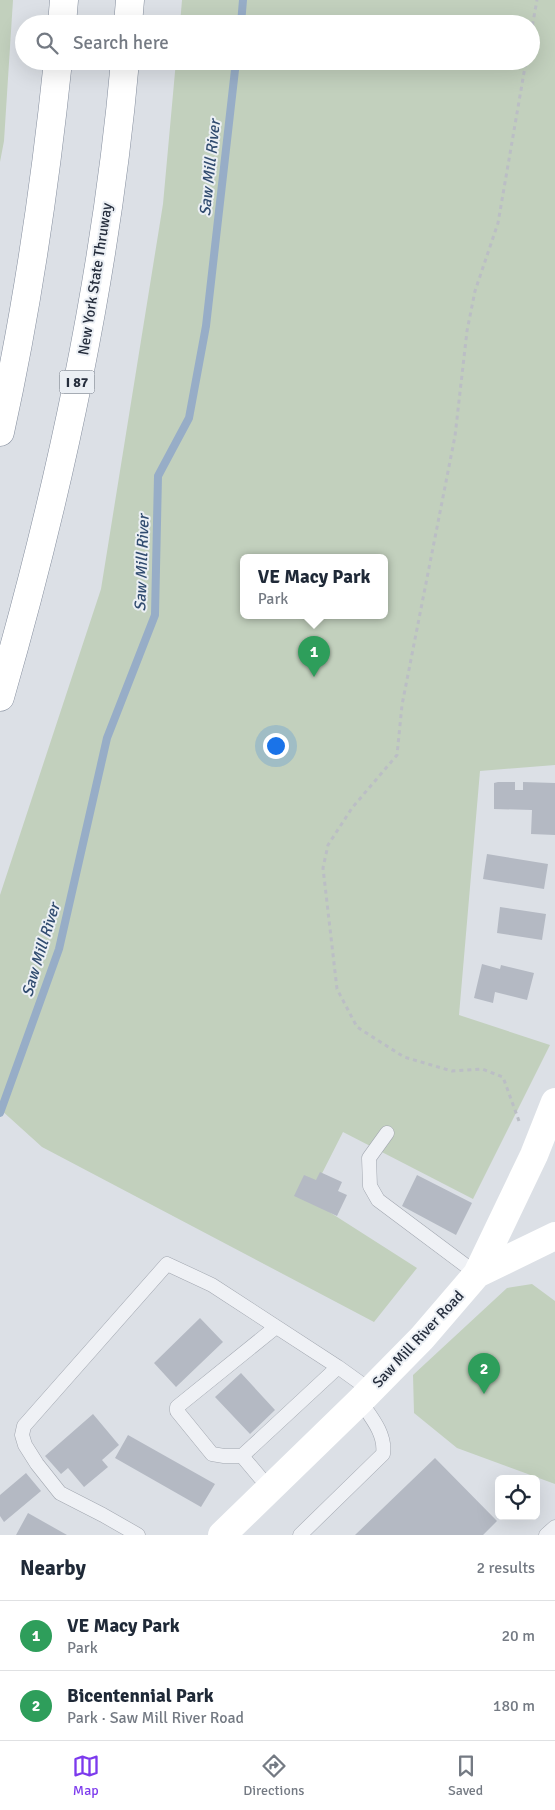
<!DOCTYPE html>
<html lang="en">
<head>
<meta charset="utf-8">
<style>
  :root { --surface:#fff; --page:#f6f6f7; --text:#1f2937; --muted:#747a83; --line:#e0e1e3; --accent:#7c3aed }
  body { margin:0; font-family:Signika,sans-serif; background:var(--page); color:var(--text) }
  .controls { position:absolute; right:15px; bottom:15px; display:grid; overflow:hidden; border-radius:8px; box-shadow:0 5px 20px #0002 }
  .controls button { width:45px; height:45px; display:grid; place-items:center; padding:0; border:0; border-bottom:1px solid var(--line); background:var(--surface); color:var(--text); font:25px sans-serif }
  .you { position:absolute; left:275px; top:745px; width:18px; height:18px; margin:-12px; border:4px solid #fff; border-radius:50%; background:#1a73e8; box-shadow:0 0 0 8px #1a73e833 }
  .badge { display:grid; place-items:center; width:32px; height:32px; border-radius:50%; background:var(--accent); color:#fff; font-size:16px; font-weight:700 }
  .pin { position:absolute; translate:-50% -41px; filter:drop-shadow(0 1px 2px #0008) }
  .pin::after { content:''; position:absolute; top:26px; width:18px; height:15px; background:inherit; clip-path:polygon(0 0,100% 0,50% 100%) }
  .popup { position:absolute; left:240px; top:554px; width:148px; height:65px; box-sizing:border-box; display:grid; place-content:center; border-radius:8px; background:var(--surface); filter:drop-shadow(0 1px 4px #0005); font-size:16px; white-space:nowrap; color:var(--muted) }
  .popup b { font-size:19px; color:var(--text) }
  .popup::after { content:''; position:absolute; left:50%; top:100%; margin-left:-10px; border:10px solid transparent; border-top-color:var(--surface) }
  .list { margin:0; padding:0; list-style:none }
  h2 { display:flex; justify-content:space-between; align-items:center; height:65px; margin:0; padding:0 20px; font-size:21px }
  h2 small { font-size:16px; font-weight:400; color:var(--muted) }
  .list li { display:grid; grid-template-columns:32px 1fr auto; gap:15px; align-items:center; box-sizing:border-box; height:70px; padding:0 20px; border-top:1px solid var(--line) }
  .list b { display:block; font-size:19px; white-space:nowrap }
  .list p { margin:0; font-size:16px; white-space:nowrap; color:var(--muted) }
  .list em { font-size:16px; font-style:normal; color:var(--muted) }
  .icon { flex:none; width:28px; height:28px; fill:none; stroke:currentColor; stroke-width:2; stroke-linecap:round; stroke-linejoin:round }
  .map { position:relative; flex:none; width:555px; height:1535px; overflow:hidden }
  .search { position:absolute; background:var(--surface); box-shadow:0 5px 20px #0002; left:15px; right:15px; top:15px; height:55px; display:flex; align-items:center; gap:12px; box-sizing:border-box; padding:0 18px; border-radius:28px; color:var(--muted); font-size:19px }
  .sheet { height:205px; background:var(--surface) }
  nav { display:flex; justify-content:space-around; align-items:center; box-sizing:border-box; height:70px; border-top:1px solid var(--line); background:var(--surface); font-size:14px; color:var(--muted) }
  nav a { display:grid; justify-items:center; gap:2px }
  nav .on { color:var(--accent) }
  .map>svg:first-child { display:block }
</style>
</head>
<body>
<div class="map">
<svg width="555" height="1535" viewBox="0 0 555 1535">
  <rect width="100%" height="100%" fill="#dce0e6"/>
  <path fill="#c2d0bd" fill-rule="evenodd" d="M0 0H13L4 141 0 162Z
    M182 0H555V765L480 771 459 1015 550 1045 473 1199 343 1132 309 1199 417 1268 374 1322 42 1147 0 1109V895L101 589 163 204 176 61H531V24H180ZM244 558H384V616H244Z
    M532 1284 555 1301V1484L457 1448 414 1413 413 1375 507 1288Z"/>
  <g fill="none" stroke-linecap="round" stroke-linejoin="round">
    <path stroke="#97adc7" stroke-width="8" d="M241 24 243 0
      M0 1113 59 949 107 738 155 615 158 476 189 418 206 326 236 61"/>
  </g>
  <path fill="#b4b9c3" d="M498 782H515V790H523V782L555 783V835L531 834 532 810 494 809V783Z
    M487 854 548 864 544 889 483 879Z
    M500 907 546 914 542 940 497 933Z
    M482 964 500 969 501 965 534 973 527 1000 495 992 493 1003 474 998Z
    M320 1172 342 1182 338 1191 347 1195 337 1216 294 1196 304 1175 316 1180Z
    M417 1175 472 1203 456 1235 402 1206Z
    M200 1318 223 1342 176 1387 154 1363Z
    M241 1373 275 1410 250 1434 215 1397Z
    M93 1414 119 1445 102 1460 108 1467 84 1487 68 1468 61 1474 45 1456Z
    M128 1435 215 1484 201 1507 115 1458Z
    M435 1458 497 1521 483 1535H355Z
    M26 1473 41 1491 4 1522 0 1516V1495Z
    M28 1513 67 1535H16Z"/>
  <g fill="none" stroke-linecap="round" stroke-linejoin="round">
    <defs>
      <path id="lane" d="M387 1133 369 1158 370 1186 378 1200 477 1274
        M242 1456H224L212 1454 177 1411V1407L276 1327
        M269 1488 242 1456 338 1367
        M138 1535 103 1515 60 1493 37 1464 25 1445 22 1435 24 1426 167 1264 212 1285 338 1367 370 1390
        M300 1535 383 1454C386 1434 371 1417 360 1401
        M546 1535 555 1527"/>
      <path id="highway" d="M62 24 64 0
        M128 24 130 0
        M0 432C27 310 45 186 58 61
        M0 697C60 489 106 277 125 61"/>
    </defs>
    <use href="#lane" stroke="#a2a7b0" stroke-width="15"/>
    <use href="#highway" stroke="#848d9d" stroke-width="29"/>
    <path stroke="#bbbec5" stroke-width="3" stroke-dasharray="4 4" stroke-linecap="butt" d="M531 33 537 0
      M519 1121 503 1077 482 1069 452 1071 404 1057 357 1027 337 989 323 868 328 845 352 808 397 755 402 705 455 436 467 331 475 291 498 223 526 61"/>
    <use href="#lane" stroke="#eff1f5" stroke-width="14"/>
    <path stroke="#fff" stroke-width="28" d="M477 1274 555 1236
      M222 1535 360 1401 422 1338 477 1274 534 1155 555 1102"/>
    <use href="#highway" stroke="#fff" stroke-width="28"/>
  </g>
  <g text-anchor="middle" dominant-baseline="central" stroke-width="4" stroke-linejoin="round" paint-order="stroke">
    <rect fill="#ebeff4" stroke="#616874" stroke-width="1" x="59.5" y="370.5" width="35" height="23" rx="4"/>
    <g font-size="14" font-weight="bold" fill="#262e3d">
      <text x="77" y="382">I 87</text>
    </g>
    <g font-size="15" fill="#262e3d" stroke="#ebeff4">
      <text transform="translate(95 279) rotate(-81)">New York State Thruway</text>
      <text transform="translate(418 1339) rotate(-47)">Saw Mill River Road</text>
    </g>
    <g font-size="16" font-style="italic" fill="#314c70" stroke="#ebeff4">
      <text transform="translate(210 168) rotate(-84)">Saw Mill River</text>
      <text transform="translate(142 563) rotate(-88)">Saw Mill River</text>
      <text transform="translate(41 950) rotate(-73)">Saw Mill River</text>
    </g>
  </g>
</svg>
<div class="controls">
<button><svg class="icon" aria-label="locate" viewBox="0 0 24 24"><circle cx="12" cy="12" r="6"/><path d="M12 2v4M12 18v4M2 12h4M18 12h4"/></svg></button>
</div>
<div class="you"></div>
<div class="pin badge" style="left:314px;top:677px;background:#2e9e5b">1</div>
<div class="popup"><b>VE Macy Park</b>Park</div>
<div class="pin badge" style="left:484px;top:1394px;background:#2e9e5b">2</div>
<div class="search"><svg class="icon" aria-label="search" viewBox="0 0 24 24"><circle cx="10" cy="10" r="6"/><path d="M15 15l6 6"/></svg>Search here</div>
</div>
<section class="sheet">
<h2>Nearby<small>2 results</small></h2>
<ul class="list">
<li><span class="badge" style="background:#2e9e5b">1</span><div><b>VE Macy Park</b><p>Park</p></div><em>20 m</em></li>
<li><span class="badge" style="background:#2e9e5b">2</span><div><b>Bicentennial Park</b><p>Park · Saw Mill River Road</p></div><em>180 m</em></li>
</ul>
</section>
<nav>
<a class="on"><svg class="icon" aria-label="map" viewBox="0 0 24 24"><path d="M3 6l6-2 6 2 6-2v14l-6 2-6-2-6 2zM9 4v14M15 6v14"/></svg>Map</a>
<a><svg class="icon" aria-label="directions" viewBox="0 0 24 24"><path d="M12 3l9 9-9 9-9-9zM9 14v-3h6M13 9l2 2-2 2"/></svg>Directions</a>
<a><svg class="icon" aria-label="saved" viewBox="0 0 24 24"><path d="M7 4h10v16l-5-4-5 4z"/></svg>Saved</a>
</nav>
</body>
</html>
